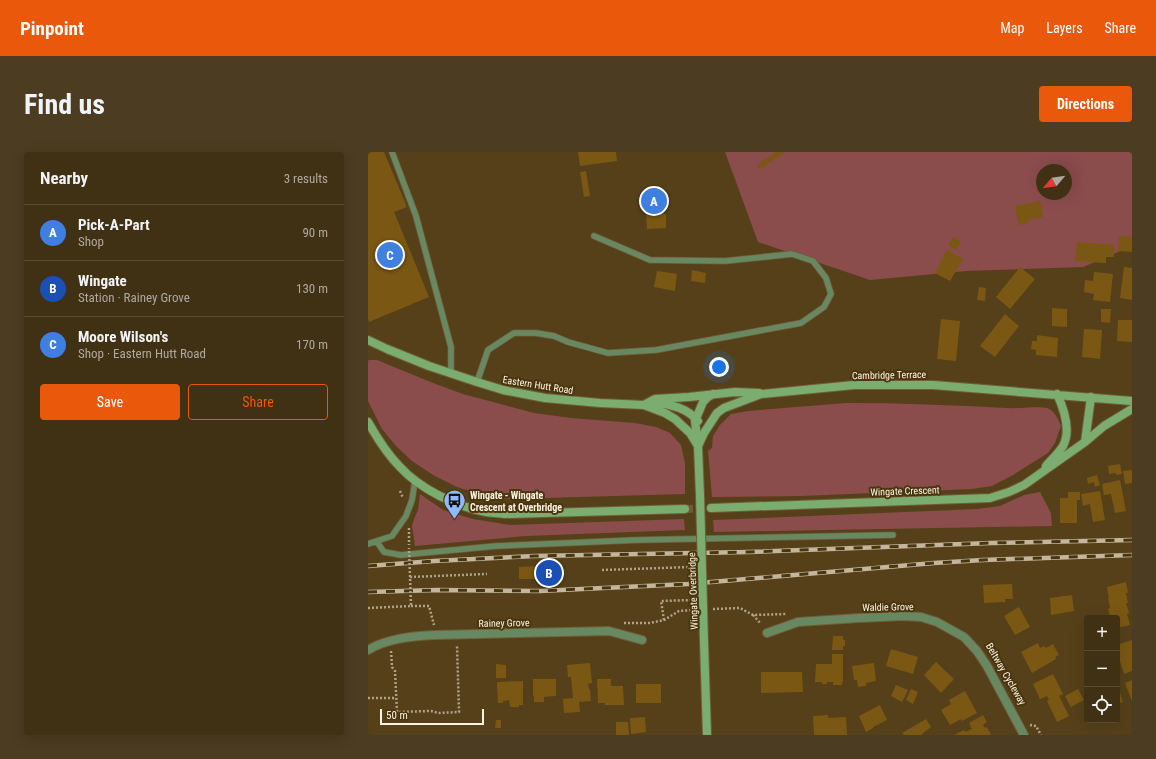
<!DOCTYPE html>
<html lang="en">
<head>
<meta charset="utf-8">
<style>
  :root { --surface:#403014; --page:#4b3c22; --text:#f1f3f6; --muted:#aea9a0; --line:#594b34; --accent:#ea580c }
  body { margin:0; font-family:"Roboto Condensed",sans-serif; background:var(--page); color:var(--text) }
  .controls { position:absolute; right:12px; bottom:12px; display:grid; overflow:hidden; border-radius:4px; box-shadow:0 4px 16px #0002 }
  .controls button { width:36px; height:36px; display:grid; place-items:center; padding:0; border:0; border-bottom:1px solid var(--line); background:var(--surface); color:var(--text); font:20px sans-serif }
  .compass { position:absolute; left:668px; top:12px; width:36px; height:36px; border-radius:50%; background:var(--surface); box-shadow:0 4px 16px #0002; rotate:241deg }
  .scale { position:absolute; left:12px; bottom:10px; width:104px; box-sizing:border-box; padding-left:4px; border:2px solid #fdf3e2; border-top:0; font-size:11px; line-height:14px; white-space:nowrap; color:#fdf3e2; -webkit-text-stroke:3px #4a360e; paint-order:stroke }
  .you { position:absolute; left:351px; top:215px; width:14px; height:14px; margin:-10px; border:3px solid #fff; border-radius:50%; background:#1a73e8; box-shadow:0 0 0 6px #1a73e833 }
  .badge { display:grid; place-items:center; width:26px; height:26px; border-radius:50%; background:var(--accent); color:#fff; font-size:13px; font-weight:700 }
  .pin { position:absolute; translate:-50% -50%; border:2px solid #fff; box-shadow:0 1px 4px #0006 }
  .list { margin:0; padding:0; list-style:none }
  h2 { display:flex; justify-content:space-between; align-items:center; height:52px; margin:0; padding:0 16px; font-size:17px }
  h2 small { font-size:13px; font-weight:400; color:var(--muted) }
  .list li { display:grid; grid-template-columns:26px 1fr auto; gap:12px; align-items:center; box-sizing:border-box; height:56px; padding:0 16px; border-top:1px solid var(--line) }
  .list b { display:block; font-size:15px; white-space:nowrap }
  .list p { margin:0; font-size:13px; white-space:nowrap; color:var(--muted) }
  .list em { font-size:13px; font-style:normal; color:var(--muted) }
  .actions { display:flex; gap:8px; padding:12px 16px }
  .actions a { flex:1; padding:9px 0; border:1px solid var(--accent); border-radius:4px; text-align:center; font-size:14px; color:var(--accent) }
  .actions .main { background:var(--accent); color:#fff }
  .icon { flex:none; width:22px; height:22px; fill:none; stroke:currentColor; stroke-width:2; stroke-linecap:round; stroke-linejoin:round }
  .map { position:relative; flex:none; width:764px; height:583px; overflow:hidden; border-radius:4px }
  header { display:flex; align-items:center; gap:24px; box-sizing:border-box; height:56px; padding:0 20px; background:var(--accent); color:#fff }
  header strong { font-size:19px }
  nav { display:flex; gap:22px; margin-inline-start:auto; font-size:14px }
  .intro { display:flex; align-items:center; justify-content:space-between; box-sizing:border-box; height:96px; padding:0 24px }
  h1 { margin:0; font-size:28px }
  .button { padding:10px 18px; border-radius:4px; background:var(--accent); color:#fff; font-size:14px; font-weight:700 }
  main { display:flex; gap:24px; padding:0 24px }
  aside { flex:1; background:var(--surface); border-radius:4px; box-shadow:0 4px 16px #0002 }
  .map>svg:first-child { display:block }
</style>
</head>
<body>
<header>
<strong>Pinpoint</strong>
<nav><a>Map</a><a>Layers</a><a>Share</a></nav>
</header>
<div class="intro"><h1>Find us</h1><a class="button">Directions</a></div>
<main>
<aside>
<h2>Nearby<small>3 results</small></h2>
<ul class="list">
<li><span class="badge" style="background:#3f7fe0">A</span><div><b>Pick-A-Part</b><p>Shop</p></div><em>90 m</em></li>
<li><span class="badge" style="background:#1a4fb4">B</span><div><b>Wingate</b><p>Station · Rainey Grove</p></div><em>130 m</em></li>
<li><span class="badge" style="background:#3f7fe0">C</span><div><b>Moore Wilson's</b><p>Shop · Eastern Hutt Road</p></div><em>170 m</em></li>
</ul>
<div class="actions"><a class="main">Save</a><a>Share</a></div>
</aside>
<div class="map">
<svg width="764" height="583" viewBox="0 0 764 583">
  <rect width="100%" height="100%" fill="#55401a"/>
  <path fill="#8b4c4c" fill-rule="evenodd" d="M357 0H764V94L715 115 598 119 502 128 390 90ZM674 18H698V42H674Z
    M1 208H9L65 231 95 242 166 261 203 266 267 271 288 275 302 281 313 293 317 311V342L139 347 112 342 89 335 65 323 44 309 28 294 14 277 0 249V209Z
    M478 251C532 251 585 253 639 256 650 257 669 254 679 256 687 259 690 267 693 274L687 291 680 301 645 323 624 334 604 337 433 344 344 345 340 299 344 296 345 284 352 273 363 262 380 259Z
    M672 340 683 361 684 374 346 380 345 368 609 357 632 354 656 343Z
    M52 342 75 358 105 367 142 373 316 367 317 378 158 384 47 394 44 374 46 367 50 358Z"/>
  <path fill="#7a5813" d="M0 0H16L39 55 26 60 61 145 1 170 0 167Z
    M210 0H248L249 9 212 14Z
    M408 0H417L392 17 389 13Z
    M218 19 222 44 216 45 212 20Z
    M672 49 675 65 660 68 661 71 651 73 647 54Z
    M278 62H298V76L279 77Z
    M751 84 764 85V100L750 99Z
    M585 85 593 90 588 98 580 94Z
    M709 90 746 93V105H738V111L707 109Z
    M579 98 595 107 582 129 567 121Z
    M652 115 667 127 642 157 628 145Z
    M756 115 764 116V148L752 146Z
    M324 118 338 121 337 131 323 129Z
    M289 119 309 122 307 139 286 135Z
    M726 120 745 122 742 150 725 148 726 142 716 140 717 128 725 129Z
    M611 135 618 136 617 149 609 148Z
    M684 156 699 157V175L684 174Z
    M733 157H743L742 171 733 170Z
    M637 162 651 174 627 205 612 194Z
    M573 167 592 169 588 209 569 207Z
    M750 168H764V190L749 189Z
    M716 177 734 178 732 207 714 205Z
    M669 183 690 186 689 205 668 203V198L663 197 664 189H669Z
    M752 312 754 322 748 323V321L741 322 740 314Z
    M764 318V331L757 332 755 319Z
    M729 323 732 333 727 335 726 330 720 332 719 326Z
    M752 328 758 359 747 361 743 342 736 343 734 332Z
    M732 339 737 368 725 370 722 352 715 354 713 342Z
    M700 340H712V348H709V371H692V346H700Z
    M172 414 173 427H151V415Z
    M758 430 760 441H758L760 451H758L761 461 759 462 762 473 749 476V466H738L742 464 740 457 742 456 740 446H741L739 435Z
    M644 432 645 447H637V450L616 451 615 433Z
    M704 443 706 459 683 463 682 446Z
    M651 455 662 475 647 483 636 464Z
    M465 484H475V488H477V494H475V498H464Z
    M764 488V519L756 522 749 500V493Z
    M670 491 672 496 676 494 678 496 685 492 691 503 687 505 688 507 664 521 653 500Z
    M523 497 550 505 545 522 518 514Z
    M464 502H475V530H474V533H465V530H459V532H454V530H447L448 512H464Z
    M568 510 586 527 573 541 556 523Z
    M222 511 224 531 220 532 221 537H222L223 549 211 550 212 560 196 561 195 547 205 546 203 525H200L199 513Z
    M506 511 508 529 498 531V534L490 535 489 528H486L484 514Z
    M128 512 138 513V526H128Z
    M393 520H434L435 540 393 541Z
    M685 522 695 542 691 544 701 564 689 570 679 549 681 548 679 544 672 547 665 532Z
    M165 527H188V544L176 545V550H166V544H165Z
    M229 527H243V534H255L256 553H237V551H230Z
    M764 528V549L757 531Z
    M155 529V553H151V555H142L141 548 135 549V551H130L129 530Z
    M268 532H293V551H268Z
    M749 532 755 550 749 552Z
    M528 533 540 538 534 550 523 544Z
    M543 537 550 540 545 552 538 548Z
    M710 537 716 548 703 555 697 544Z
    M597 539 609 561 594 569 593 567 582 573 573 558 583 552 581 548Z
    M512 553 519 568 505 575V576L498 580 491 564Z
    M460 563V566L478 565 479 583H446L445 564Z
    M615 563 619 570 615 573 617 576 619 575 623 583H586L596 578 597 580 604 577 601 571Z
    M277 565 278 580 263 582 262 566Z
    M558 567 563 575 554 582V583H536L534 581Z
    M128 568H133V576H127Z
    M248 570H260L261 583H248Z"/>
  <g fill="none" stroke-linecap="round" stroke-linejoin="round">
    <path stroke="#6e5b38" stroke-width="8" stroke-dasharray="8 4" stroke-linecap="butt" d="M317 357 343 356"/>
    <defs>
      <path id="lane" d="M24 0 48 64 83 195V221
        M109 230 120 198 146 181H168L186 184 200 190 240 201 288 198 433 171 456 155 463 142 458 126 445 109 424 102 357 109 282 108 226 84
        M9 390 16 400 33 403 128 394 269 388 525 383
        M0 392 24 384 38 364 44 348 47 329"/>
      <path id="street" d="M399 481 430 470 491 466 536 464 553 465 569 470 596 485 609 499 619 514 656 583
        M0 498C20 486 46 484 68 483L241 479 274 488"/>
      <path id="secondary" d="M0 188 19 197 61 214 109 230 135 238 177 246 232 251 276 253 297 261 307 267 322 281 330 294
        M287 250C304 253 319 256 330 269
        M276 253 287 247 321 245 367 240 391 241
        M0 270C9 286 19 302 32 315 52 337 89 355 118 360 124 361 131 361 137 362L317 357
        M717 290 723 245
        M330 294 336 281 349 261 356 256 393 242 486 233H565L764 249
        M678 314C683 308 691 301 695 294 703 279 696 257 689 242
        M332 344 330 294 327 269 335 250 340 245 345 242
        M343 356 622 346 641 340 656 333 717 290 736 274 764 257
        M336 490 339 583"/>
    </defs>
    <use href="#lane" stroke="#705d3a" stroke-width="7"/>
    <use href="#street" stroke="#705d3a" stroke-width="10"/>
    <use href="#secondary" stroke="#705d3a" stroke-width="10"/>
    <path stroke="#b1a287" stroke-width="2.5" stroke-dasharray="2 2" stroke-linecap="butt" d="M32 339 35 346
      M41 376V393
      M234 418 323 415
      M42 425 119 422
      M43 454H61L66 473
      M345 457 372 456 385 463 418 462
      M385 463 393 472
      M296 468 293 449 325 448
      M256 471H282L296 468 311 459 326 458
      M23 499 24 515 27 519 29 560 63 559 70 561 91 560 89 493
      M0 546H28
      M662 573 668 574 673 583"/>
    <use href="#lane" stroke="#688861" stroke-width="5.5"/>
    <use href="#street" stroke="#688861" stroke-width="8"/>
    <use href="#secondary" stroke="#7aad6f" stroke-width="8"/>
    <defs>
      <path id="rail" d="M0 414 66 409 167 404 380 400 623 391 764 388
        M0 440 69 438 172 439 320 432 566 411 615 408 764 403"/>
    </defs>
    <use href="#rail" stroke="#c3b69d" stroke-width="4.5"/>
    <use href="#rail" stroke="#4a360e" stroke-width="3" stroke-dasharray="9" stroke-linecap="butt"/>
    <defs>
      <path id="secondary-bridge" d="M332 344 336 490"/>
    </defs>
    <use href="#secondary-bridge" stroke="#705d3a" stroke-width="10" stroke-linecap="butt"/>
    <path stroke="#b1a287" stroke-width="2.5" stroke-dasharray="2 2" stroke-linecap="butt" d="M0 456 43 454 41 396"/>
    <use href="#secondary-bridge" stroke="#7aad6f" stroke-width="8"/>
  </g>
  <defs>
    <symbol id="bus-pin" viewBox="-11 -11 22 30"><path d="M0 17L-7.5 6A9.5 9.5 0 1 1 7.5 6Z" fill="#8fb8fd" stroke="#4a360e"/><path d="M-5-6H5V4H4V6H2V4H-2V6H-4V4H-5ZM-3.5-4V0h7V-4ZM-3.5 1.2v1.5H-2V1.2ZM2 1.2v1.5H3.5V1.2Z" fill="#111"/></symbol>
  </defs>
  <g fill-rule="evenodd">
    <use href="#bus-pin" x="74" y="336" width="25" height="34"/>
  </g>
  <g text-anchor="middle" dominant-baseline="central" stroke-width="4" stroke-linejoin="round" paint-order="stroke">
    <g font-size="10" fill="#fdf3e2" stroke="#4a360e">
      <text transform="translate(521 223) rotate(-1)">Cambridge Terrace</text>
      <text transform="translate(170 233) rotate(9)">Eastern Hutt Road</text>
      <text transform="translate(537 339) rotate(-2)">Wingate Crescent</text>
      <text transform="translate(325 439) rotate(-92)">Wingate Overbridge</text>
      <text transform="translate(520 455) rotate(-1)">Waldie Grove</text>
      <text transform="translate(136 471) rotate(-1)">Rainey Grove</text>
      <text transform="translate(638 522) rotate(60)">Beltway Cycleway</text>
    </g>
    <g font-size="10" font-weight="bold" fill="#fdf3e2" stroke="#4a360e" text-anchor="start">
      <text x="102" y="343">Wingate - Wingate<tspan x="102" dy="12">Crescent at Overbridge</tspan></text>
    </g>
  </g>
</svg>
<div class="controls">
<button>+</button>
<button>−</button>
<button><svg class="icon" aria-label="locate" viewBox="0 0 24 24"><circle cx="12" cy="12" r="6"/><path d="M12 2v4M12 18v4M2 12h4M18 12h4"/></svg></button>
</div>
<svg class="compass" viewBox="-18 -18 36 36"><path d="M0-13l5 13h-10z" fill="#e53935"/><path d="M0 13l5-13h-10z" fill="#aea9a0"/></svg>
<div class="scale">50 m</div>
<div class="you"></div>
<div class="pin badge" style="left:286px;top:49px;background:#3f7fe0">A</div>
<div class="pin badge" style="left:181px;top:421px;background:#1a4fb4">B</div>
<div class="pin badge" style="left:22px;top:103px;background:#3f7fe0">C</div>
</div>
</main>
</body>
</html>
